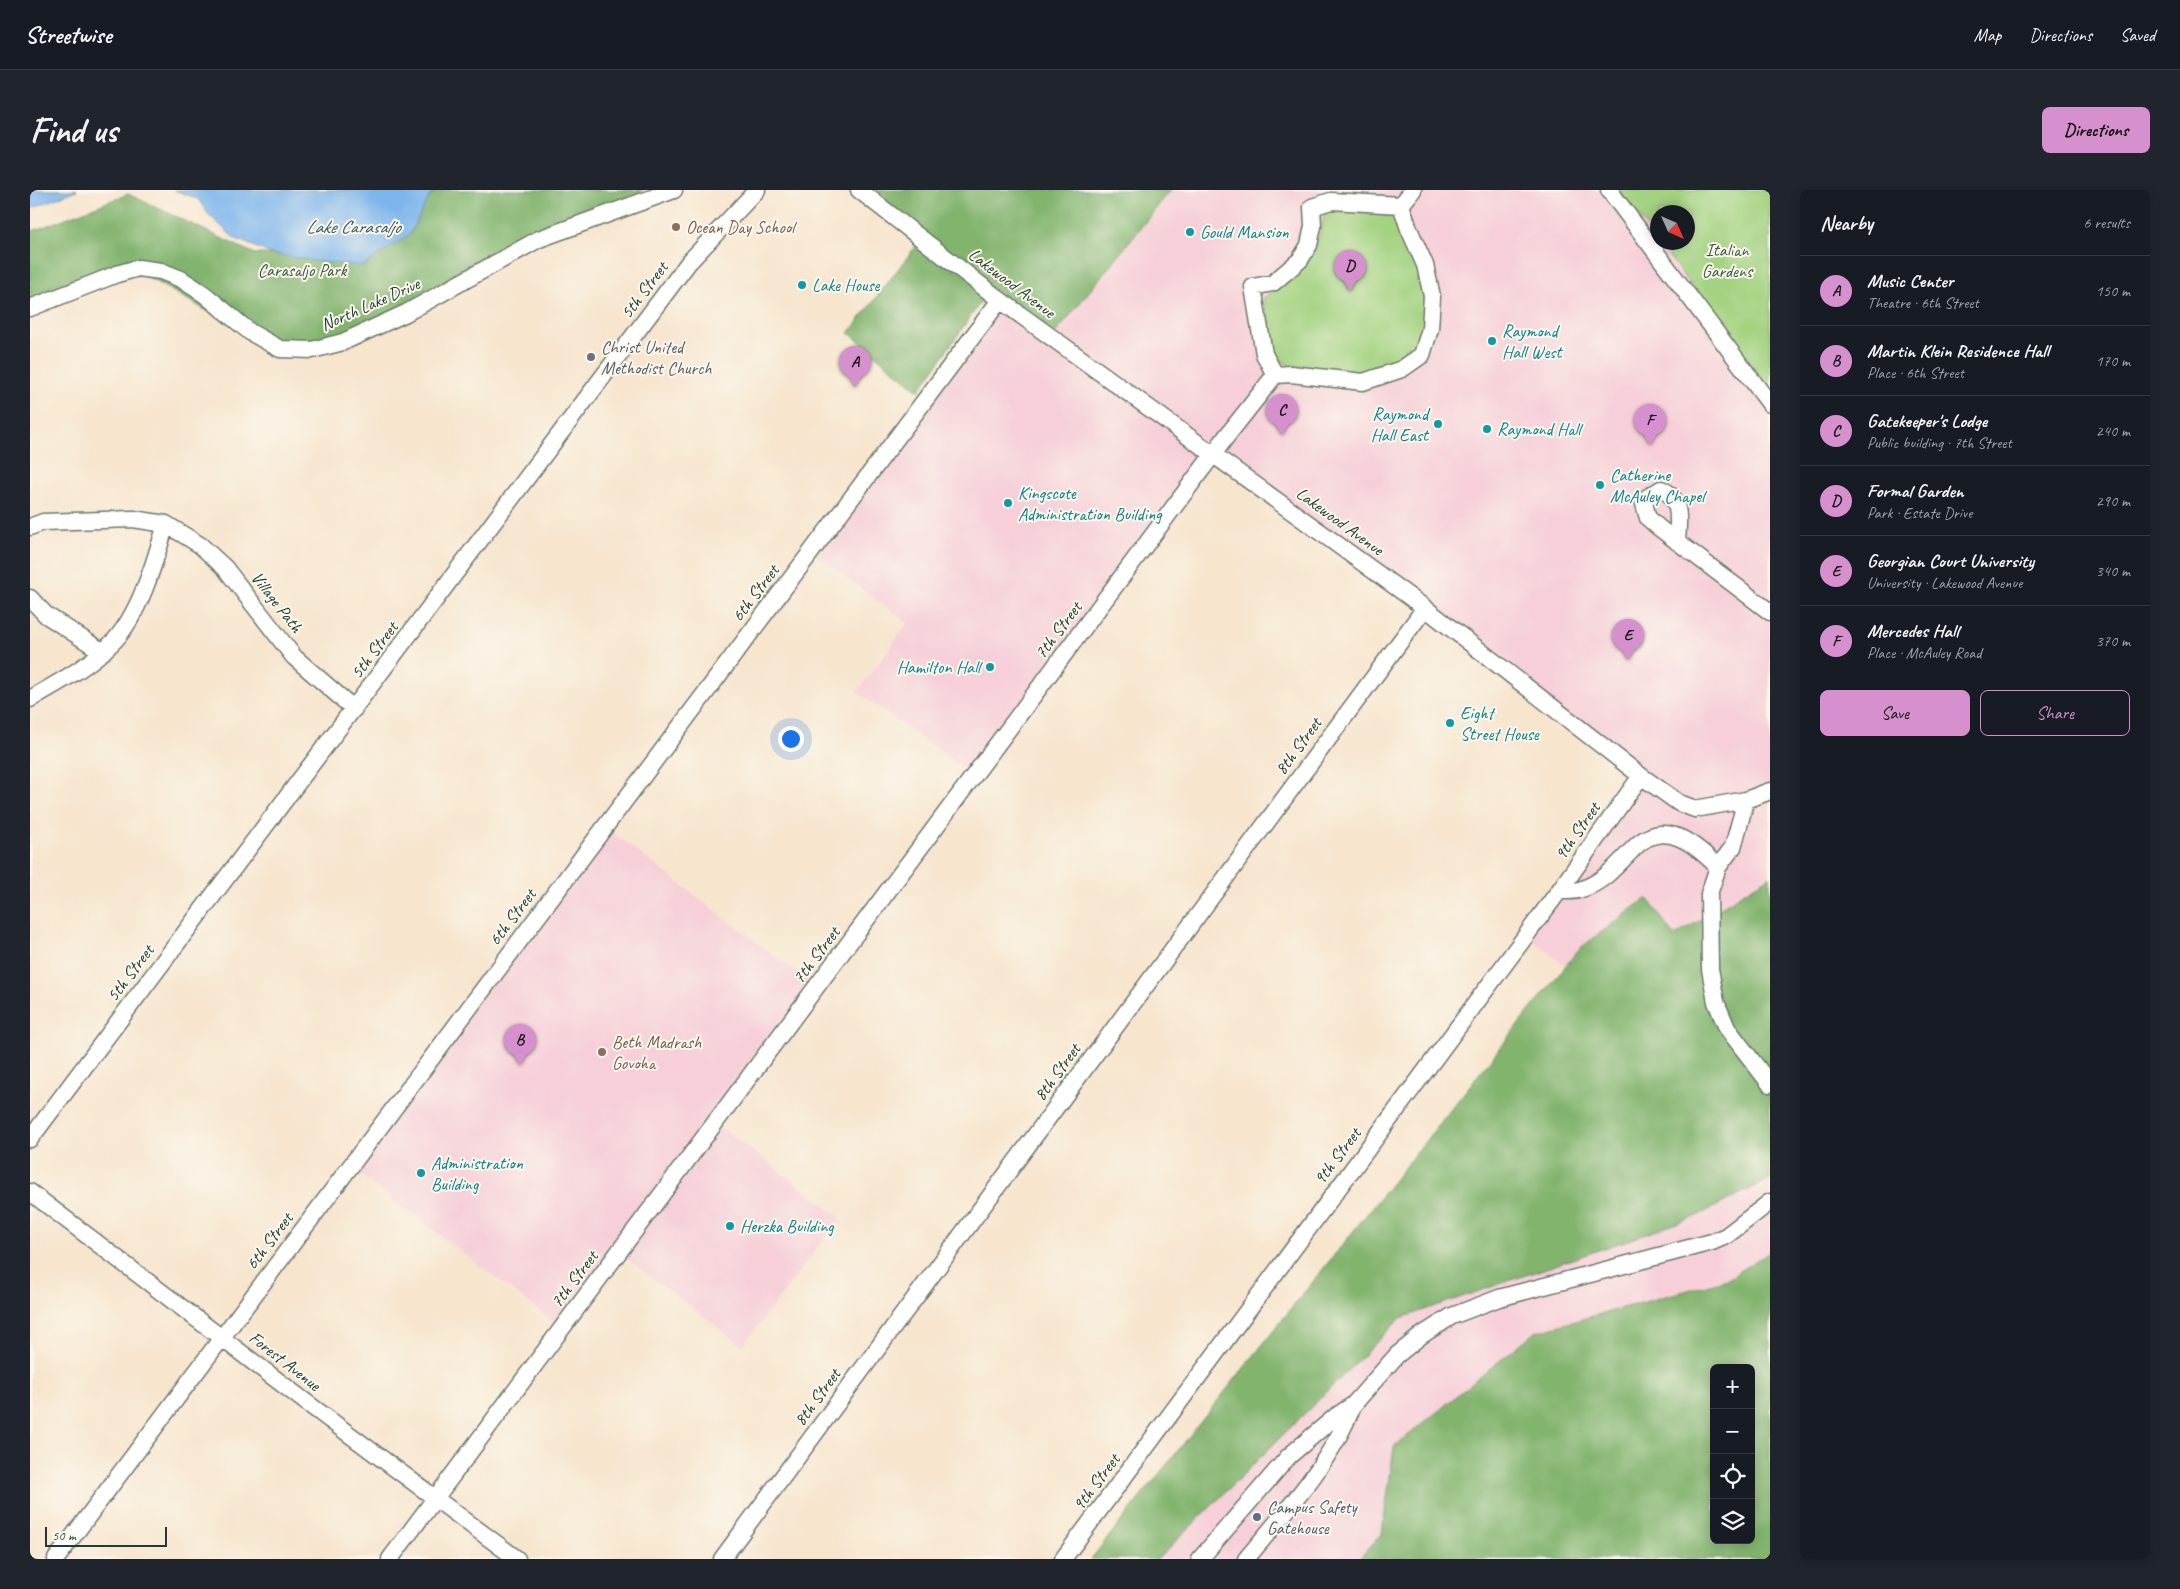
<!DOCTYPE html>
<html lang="en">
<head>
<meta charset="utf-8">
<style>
  :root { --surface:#171b24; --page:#20242c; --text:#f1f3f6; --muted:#9ea1a6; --line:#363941; --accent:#d690ce }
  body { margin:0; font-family:Caveat,sans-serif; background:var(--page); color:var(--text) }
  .controls { position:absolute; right:15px; bottom:15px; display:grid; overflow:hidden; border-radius:8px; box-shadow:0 2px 12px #0003 }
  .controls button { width:45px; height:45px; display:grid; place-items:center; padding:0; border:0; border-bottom:1px solid var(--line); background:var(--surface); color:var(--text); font:25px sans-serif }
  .compass { position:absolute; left:1620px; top:15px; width:45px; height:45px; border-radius:50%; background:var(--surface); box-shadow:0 2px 12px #0003; rotate:135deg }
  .scale { position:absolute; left:15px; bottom:12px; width:122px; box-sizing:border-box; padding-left:5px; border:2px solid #1f3d34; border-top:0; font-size:14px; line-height:18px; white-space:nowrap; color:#1f3d34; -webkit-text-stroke:4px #fbf7ec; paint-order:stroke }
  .you { position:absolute; left:760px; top:548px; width:18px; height:18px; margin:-12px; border:4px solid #fff; border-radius:50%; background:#1a73e8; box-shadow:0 0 0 8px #1a73e833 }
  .badge { display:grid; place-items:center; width:32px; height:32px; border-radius:50%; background:var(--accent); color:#111; font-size:16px; font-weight:700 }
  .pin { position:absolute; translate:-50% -41px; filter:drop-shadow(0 1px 2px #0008) }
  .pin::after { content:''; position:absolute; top:26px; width:18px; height:15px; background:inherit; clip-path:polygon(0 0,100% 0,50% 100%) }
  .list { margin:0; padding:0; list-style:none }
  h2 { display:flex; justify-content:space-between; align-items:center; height:65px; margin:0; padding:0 20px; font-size:21px }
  h2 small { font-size:16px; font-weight:400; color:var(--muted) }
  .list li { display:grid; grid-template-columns:32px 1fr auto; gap:15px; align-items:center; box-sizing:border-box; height:70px; padding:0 20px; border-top:1px solid var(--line) }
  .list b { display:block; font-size:19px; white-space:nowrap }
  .list p { margin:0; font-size:16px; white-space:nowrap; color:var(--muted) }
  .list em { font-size:16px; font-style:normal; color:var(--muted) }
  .actions { display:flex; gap:10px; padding:15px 20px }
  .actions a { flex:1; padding:11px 0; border:1px solid var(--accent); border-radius:8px; text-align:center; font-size:18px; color:var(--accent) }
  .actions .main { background:var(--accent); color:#111 }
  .icon { flex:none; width:28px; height:28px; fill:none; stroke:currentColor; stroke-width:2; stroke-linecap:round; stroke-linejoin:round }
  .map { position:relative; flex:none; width:1740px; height:1369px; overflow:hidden; border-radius:8px }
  header { display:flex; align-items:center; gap:30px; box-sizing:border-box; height:70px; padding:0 25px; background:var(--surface); border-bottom:1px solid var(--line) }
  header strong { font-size:24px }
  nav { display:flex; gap:28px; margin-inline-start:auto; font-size:18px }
  .intro { display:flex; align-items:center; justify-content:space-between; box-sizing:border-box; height:120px; padding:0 30px }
  h1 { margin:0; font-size:35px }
  .button { padding:12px 22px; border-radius:8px; background:var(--accent); color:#111; font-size:18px; font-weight:700 }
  main { display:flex; gap:30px; padding:0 30px }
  aside { flex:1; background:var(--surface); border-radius:8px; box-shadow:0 2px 12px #0003 }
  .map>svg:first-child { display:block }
</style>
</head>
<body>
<header>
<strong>Streetwise</strong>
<nav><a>Map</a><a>Directions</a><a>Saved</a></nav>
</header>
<div class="intro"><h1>Find us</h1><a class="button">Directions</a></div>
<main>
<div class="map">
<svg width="1740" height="1369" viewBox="0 0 1740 1369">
  <rect width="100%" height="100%" fill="#fbf7ec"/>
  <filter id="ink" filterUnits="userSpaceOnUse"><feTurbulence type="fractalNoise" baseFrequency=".02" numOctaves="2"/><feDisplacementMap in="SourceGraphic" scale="10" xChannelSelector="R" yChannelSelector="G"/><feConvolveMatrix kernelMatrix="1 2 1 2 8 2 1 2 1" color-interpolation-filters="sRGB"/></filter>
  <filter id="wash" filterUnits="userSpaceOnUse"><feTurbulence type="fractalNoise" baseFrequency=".0096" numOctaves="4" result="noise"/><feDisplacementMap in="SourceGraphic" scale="20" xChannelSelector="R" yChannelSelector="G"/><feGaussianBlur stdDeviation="1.12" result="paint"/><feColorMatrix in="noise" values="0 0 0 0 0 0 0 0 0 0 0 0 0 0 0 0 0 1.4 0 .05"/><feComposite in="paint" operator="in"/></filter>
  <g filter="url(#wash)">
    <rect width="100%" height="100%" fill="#f7e5ce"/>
    <path fill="#f6cfd8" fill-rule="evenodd" d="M829 0H1740V936L1656 868 1492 742 1611 586 1184 264 944 586 827 502 878 433 781 361 970 110ZM1628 22H1658V52H1628Z
      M575 637 786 797 685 933 810 1027 713 1156 587 1061 532 1138 320 977Z
      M1740 989V1061L1698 1089 1505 1142 1364 1257 1352 1343 1329 1369H1128L1371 1128 1665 1027Z"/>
    <path fill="#a3d280" stroke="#61885a" d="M1588 0H1740V200L1629 53 1658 52V22H1628L1627 50Z
      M1295 21H1361L1370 28 1396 95 1394 134 1386 157 1369 173 1332 185 1258 175 1247 167 1233 108C1276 83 1285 69 1295 21Z"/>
    <path fill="#82b46e" stroke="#507851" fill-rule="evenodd" d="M407 0H614L302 150 241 157 98 76 0 116V42L98 4 225 64 342 66Z
      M844 0H1141L1025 144 961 97 889 201 819 143 889 52Z
      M1740 686V989L1665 1027 1371 1128 1128 1369H1061L1549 759 1617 708 1645 746Z
      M1740 1061V1369H1329L1352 1343 1364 1257 1505 1142 1698 1089ZM1684 1178H1721V1350H1684Z"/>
    <path fill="#7cb4ec" stroke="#4e7890" d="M0 0H47L0 19Z
      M144 0H406L399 7 380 44 333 76 292 72 242 64 204 48 179 25 168 9Z"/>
  </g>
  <g filter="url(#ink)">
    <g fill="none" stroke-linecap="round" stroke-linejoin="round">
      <defs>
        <path id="minor" d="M829 0 970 110 1395 418 1611 586 1649 613 1665 619 1716 610 1740 601
          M1579 0 1740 214
          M1371 15 1379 39 1395 75 1402 106 1400 139 1392 165 1372 179 1333 192 1261 184 1245 185 1234 164 1223 97 1243 93 1270 70 1279 55 1283 36 1282 17 1301 11 1371 15 1383 0
          M0 118 87 84 108 78 131 81 151 89 174 104 220 142 250 159 282 160 313 152 376 123 509 49 644 0
          M0 337 13 332 103 329 136 334 170 355 195 378 264 467 324 519
          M1647 352C1648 332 1653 308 1631 299L1613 310 1618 328 1628 337 1740 422
          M0 408 16 425 73 462
          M0 509C30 492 61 475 85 450 111 421 125 370 136 334
          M1716 610 1703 657 1688 677 1679 704 1680 779 1686 812 1697 838 1740 894
          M1529 701C1536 701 1545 702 1552 699 1574 692 1588 674 1603 659 1633 627 1664 653 1688 677
          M0 949 659 72 727 0
          M0 1002 277 1213 487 1369
          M1323 1215 1367 1165 1392 1145 1422 1126 1469 1108 1682 1052 1696 1046 1740 1012
          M26 1369 970 110
          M360 1369 1196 247 1245 185
          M692 1369 1395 418
          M1033 1369 1529 701 1611 586
          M1170 1369 1259 1266 1305 1227 1323 1215C1301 1273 1255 1322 1216 1369"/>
      </defs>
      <use href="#minor" stroke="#6b786a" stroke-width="19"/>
      <use href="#minor" stroke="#fff" stroke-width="16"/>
    </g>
  </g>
  <g fill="#8d6e63" stroke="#fbf7ec" stroke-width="2">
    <circle cx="646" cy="37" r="5"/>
    <circle cx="572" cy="862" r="5"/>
  </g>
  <g fill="#0f9aa8" stroke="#fbf7ec" stroke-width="2">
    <circle cx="1160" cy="42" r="5"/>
    <circle cx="772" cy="95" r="5"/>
    <circle cx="1462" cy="151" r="5"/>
    <circle cx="1408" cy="234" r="5"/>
    <circle cx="1457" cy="239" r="5"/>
    <circle cx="1570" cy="295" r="5"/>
    <circle cx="978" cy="313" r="5"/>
    <circle cx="960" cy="477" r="5"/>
    <circle cx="1420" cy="533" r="5"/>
    <circle cx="391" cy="983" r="5"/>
    <circle cx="700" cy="1036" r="5"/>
  </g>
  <circle fill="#6b7280" stroke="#fbf7ec" stroke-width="2" cx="561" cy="167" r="5"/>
  <circle fill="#5c6f8a" stroke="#fbf7ec" stroke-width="2" cx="1227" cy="1327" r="5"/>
  <g text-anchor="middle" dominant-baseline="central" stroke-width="4" stroke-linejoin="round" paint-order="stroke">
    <g font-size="18" fill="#785e54" stroke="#fbf7ec" text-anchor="start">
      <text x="656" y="37">Ocean Day School</text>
      <text x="582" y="852">Beth Madrash<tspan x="582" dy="21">Govoha</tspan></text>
    </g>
    <g font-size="18" fill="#0d838f" stroke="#fbf7ec" text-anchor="start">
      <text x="1170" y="42">Gould Mansion</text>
      <text x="782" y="95">Lake House</text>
      <text x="1472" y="141">Raymond<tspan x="1472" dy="21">Hall West</tspan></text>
      <text x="1398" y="224" text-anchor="end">Raymond<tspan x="1398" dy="21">Hall East</tspan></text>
      <text x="1467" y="239">Raymond Hall</text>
      <text x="1580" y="285">Catherine<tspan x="1580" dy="21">McAuley Chapel</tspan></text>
      <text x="988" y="303">Kingscote<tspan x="988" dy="21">Administration Building</tspan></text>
      <text x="950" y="477" text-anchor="end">Hamilton Hall</text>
      <text x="1430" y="523">Eight<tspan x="1430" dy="21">Street House</tspan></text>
      <text x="401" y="973">Administration<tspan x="401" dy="21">Building</tspan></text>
      <text x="710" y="1036">Herzka Building</text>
    </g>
    <g font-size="18" fill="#395b43" stroke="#fbf7ec">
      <text x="1697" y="60">Italian<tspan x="1697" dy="21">Gardens</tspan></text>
      <text x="272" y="80">Carasaljo Park</text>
    </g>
    <g font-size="18" fill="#1f3d34" stroke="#fbf7ec">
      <text transform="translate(982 93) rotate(37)">Lakewood Avenue</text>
      <text transform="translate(614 100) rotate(-53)">5th Street</text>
      <text transform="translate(340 114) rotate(-24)">North Lake Drive</text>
      <text transform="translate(1310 331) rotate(36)">Lakewood Avenue</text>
      <text transform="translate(725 403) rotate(-53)">6th Street</text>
      <text transform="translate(247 412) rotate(52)">Village Path</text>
      <text transform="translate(1028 440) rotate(-53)">7th Street</text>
      <text transform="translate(344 460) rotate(-53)">5th Street</text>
      <text transform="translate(1268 556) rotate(-54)">8th Street</text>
      <text transform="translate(1547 641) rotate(-55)">9th Street</text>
      <text transform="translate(482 727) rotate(-53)">6th Street</text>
      <text transform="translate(786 765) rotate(-53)">7th Street</text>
      <text transform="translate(100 783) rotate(-53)">5th Street</text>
      <text transform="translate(1027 882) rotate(-54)">8th Street</text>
      <text transform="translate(1307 966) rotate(-53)">9th Street</text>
      <text transform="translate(239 1051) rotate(-53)">6th Street</text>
      <text transform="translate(544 1089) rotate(-53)">7th Street</text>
      <text transform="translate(255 1171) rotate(38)">Forest Avenue</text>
      <text transform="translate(787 1207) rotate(-54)">8th Street</text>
      <text transform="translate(1066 1292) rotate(-53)">9th Street</text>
    </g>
    <g font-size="18" fill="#5b616d" stroke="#fbf7ec" text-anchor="start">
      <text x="571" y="157">Christ United<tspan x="571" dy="21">Methodist Church</tspan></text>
    </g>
    <g font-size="18" fill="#4e5e75" stroke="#fbf7ec" text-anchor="start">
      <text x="1237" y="1317">Campus Safety<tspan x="1237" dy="21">Gatehouse</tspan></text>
    </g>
    <g font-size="19" font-style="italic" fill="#365b62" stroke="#fbf7ec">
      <text x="323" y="37">Lake Carasaljo</text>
    </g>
  </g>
</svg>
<div class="controls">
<button>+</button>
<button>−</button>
<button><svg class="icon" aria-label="locate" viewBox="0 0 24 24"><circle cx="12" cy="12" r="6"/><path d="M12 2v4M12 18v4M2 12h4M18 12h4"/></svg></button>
<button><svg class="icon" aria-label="layers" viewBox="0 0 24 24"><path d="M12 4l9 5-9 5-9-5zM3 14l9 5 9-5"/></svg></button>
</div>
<svg class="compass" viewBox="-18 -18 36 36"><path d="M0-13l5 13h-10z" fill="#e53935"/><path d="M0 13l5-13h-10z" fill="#9ea1a6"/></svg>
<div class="scale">50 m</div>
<div class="you"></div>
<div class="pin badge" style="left:825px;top:197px">A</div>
<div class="pin badge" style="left:490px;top:875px">B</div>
<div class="pin badge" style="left:1252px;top:245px">C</div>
<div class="pin badge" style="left:1320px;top:101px">D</div>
<div class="pin badge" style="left:1598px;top:470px">E</div>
<div class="pin badge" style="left:1620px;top:255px">F</div>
</div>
<aside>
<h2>Nearby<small>6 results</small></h2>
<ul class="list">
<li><span class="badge">A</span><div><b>Music Center</b><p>Theatre · 6th Street</p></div><em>150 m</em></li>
<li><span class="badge">B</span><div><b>Martin Klein Residence Hall</b><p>Place · 6th Street</p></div><em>170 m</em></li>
<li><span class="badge">C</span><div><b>Gatekeeper's Lodge</b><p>Public building · 7th Street</p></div><em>240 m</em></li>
<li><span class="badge">D</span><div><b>Formal Garden</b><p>Park · Estate Drive</p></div><em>290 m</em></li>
<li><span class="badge">E</span><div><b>Georgian Court University</b><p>University · Lakewood Avenue</p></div><em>340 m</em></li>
<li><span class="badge">F</span><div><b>Mercedes Hall</b><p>Place · McAuley Road</p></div><em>370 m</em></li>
</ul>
<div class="actions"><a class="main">Save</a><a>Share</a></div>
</aside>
</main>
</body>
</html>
